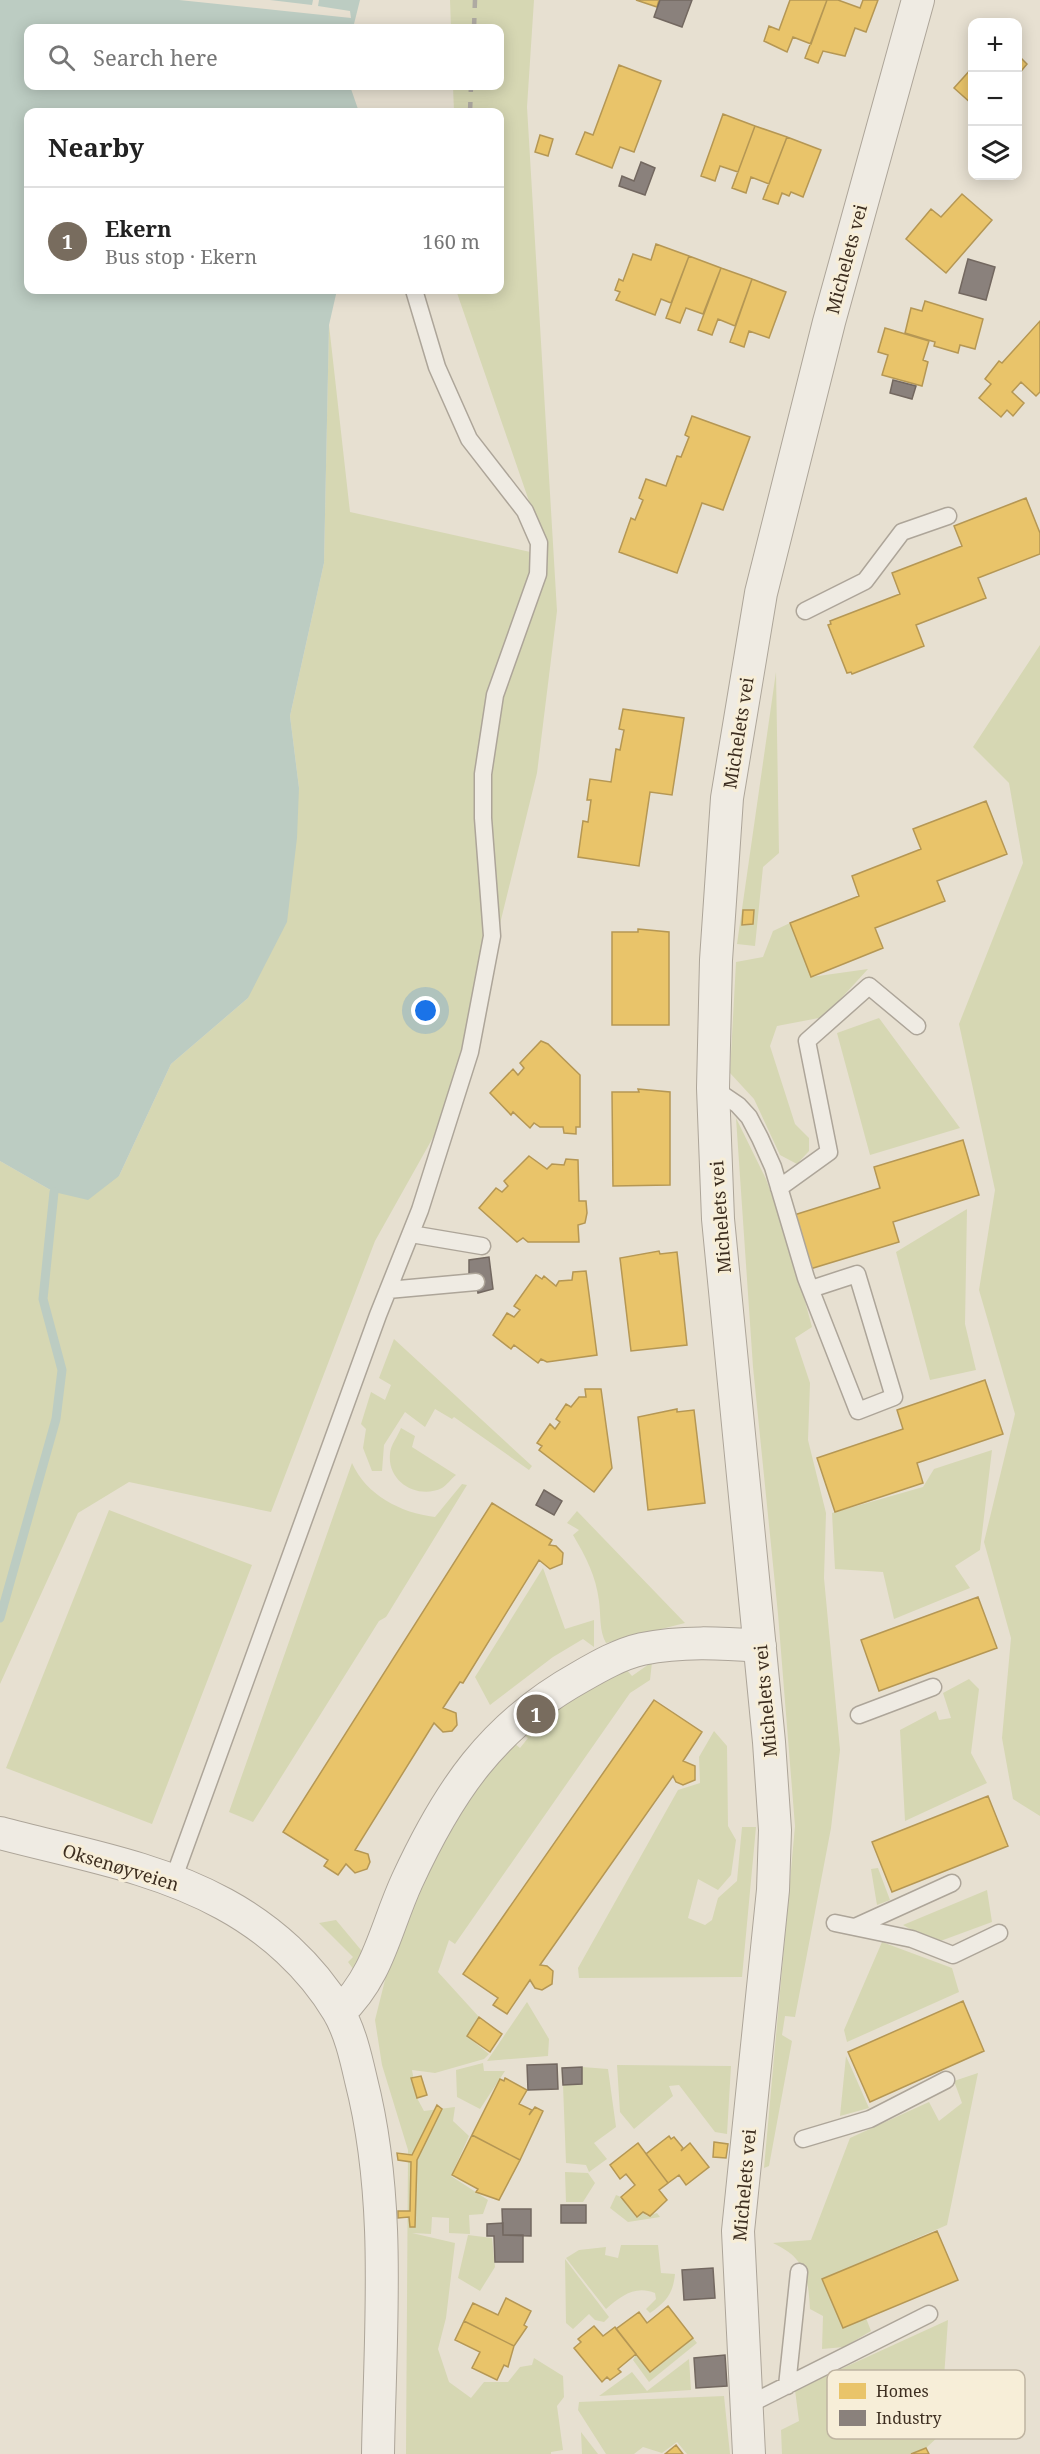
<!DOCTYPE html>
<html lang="en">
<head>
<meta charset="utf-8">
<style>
  :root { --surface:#fff; --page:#f2f2f2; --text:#222; --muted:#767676; --line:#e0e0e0; --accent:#786c5e }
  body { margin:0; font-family:"Noto Serif",serif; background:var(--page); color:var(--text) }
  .controls { position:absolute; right:18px; top:18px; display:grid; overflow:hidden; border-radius:12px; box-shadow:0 3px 15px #0003 }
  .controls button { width:54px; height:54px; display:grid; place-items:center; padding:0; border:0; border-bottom:2px solid var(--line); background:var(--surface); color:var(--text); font:30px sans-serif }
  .you { position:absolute; left:426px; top:1011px; width:21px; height:21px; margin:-15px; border:4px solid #fff; border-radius:50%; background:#1a73e8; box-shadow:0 0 0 9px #1a73e833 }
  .badge { display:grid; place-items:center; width:39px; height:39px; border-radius:50%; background:var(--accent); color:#fff; font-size:20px; font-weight:700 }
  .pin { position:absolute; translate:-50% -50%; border:3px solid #fff; box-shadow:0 2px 6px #0006 }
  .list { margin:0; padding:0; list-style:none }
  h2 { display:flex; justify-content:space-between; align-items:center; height:78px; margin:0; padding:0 24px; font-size:26px }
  h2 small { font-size:20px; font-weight:400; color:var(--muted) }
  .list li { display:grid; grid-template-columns:39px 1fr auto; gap:18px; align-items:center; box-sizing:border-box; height:108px; padding:0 24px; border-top:2px solid var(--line) }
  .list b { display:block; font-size:22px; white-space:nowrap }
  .list p { margin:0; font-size:20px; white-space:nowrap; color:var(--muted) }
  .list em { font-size:20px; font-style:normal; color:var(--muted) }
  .icon { flex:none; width:33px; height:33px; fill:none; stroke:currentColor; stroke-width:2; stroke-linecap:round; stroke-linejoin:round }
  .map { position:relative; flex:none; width:1040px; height:2454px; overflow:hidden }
  .search { position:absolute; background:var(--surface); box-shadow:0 3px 15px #0003; left:24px; top:24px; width:480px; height:66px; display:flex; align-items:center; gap:15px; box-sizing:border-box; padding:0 21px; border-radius:12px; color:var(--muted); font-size:22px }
  .panel { position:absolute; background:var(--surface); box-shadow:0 3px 15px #0003; left:24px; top:108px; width:480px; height:186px; border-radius:12px }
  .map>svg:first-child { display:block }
</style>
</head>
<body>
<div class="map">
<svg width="1040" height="2454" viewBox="0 0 1040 2454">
  <rect width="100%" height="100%" fill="#e7e0d1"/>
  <path fill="#d6d7b3" d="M450 0H534L527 107 557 611 537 773 459 1091 375 1241 271 1512 129 1482 78 1513 0 1684V1161L54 1192 119 1176 171 1064 248 998 299 788 290 716 324 563 329 325 350 512 548 556 456 290H500V112H454L453 86H500V28H451Z
    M1040 645V1816L1013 1799 1002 1738 1011 1638 984 1542 1015 1414 979 1290 995 1190 959 1024 1023 863 1009 783 973 747Z
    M776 672 779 853 763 867 755 946 737 944Z
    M790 923 811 977 868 969 824 1017 777 1026 770 1046 795 1124 809 1138V1151L797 1164 780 1155 754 1099 730 1073 736 962 763 957 773 931Z
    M879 1018 960 1128 870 1155 837 1033Z
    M736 1118 766 1179 790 1246 812 1327 795 1338 810 1383 808 1440 826 1513 824 1578 840 1750 831 1828 795 2017 785 2016 782 2035 792 2041 769 2166 764 2168 795 1826 778 1614 753 1367Z
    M967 1209 965 1324 976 1370 930 1380 896 1252Z
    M394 1339 532 1466 529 1470 454 1417 452 1419 435 1409 425 1427 405 1412 384 1445 382 1471H372L363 1448 366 1429 361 1424 371 1392 385 1400 391 1385 379 1378Z
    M401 1428 415 1436 412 1447 456 1475C451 1479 447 1485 442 1488 418 1500 387 1482 390 1454 390 1446 398 1436 401 1428Z
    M992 1450 980 1550 955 1566 970 1588 894 1619 883 1572 835 1569 832 1513 923 1487 934 1469Z
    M352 1463C366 1495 401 1513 435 1517L462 1484 467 1485 386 1617 379 1621 253 1822 229 1812Z
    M109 1510 252 1565 152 1824 6 1768Z
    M577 1511 685 1623 606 1643C599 1631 601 1615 599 1601 596 1576 586 1557 573 1535L579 1530 567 1523Z
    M543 1568 565 1629 594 1620V1647L583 1639 553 1657 490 1705 475 1677Z
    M652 1662 650 1680 630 1693 455 1944 449 1940 438 1972 479 2017 467 2036 489 2054 484 2059 435 2073 412 2070 417 2098 424 2111 455 2107 453 2121 469 2136 451 2176 488 2200 483 2214 469 2215 470 2234 449 2233V2218L432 2217 431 2234 412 2233 455 2243 446 2318 438 2349 449 2382 471 2398 484 2382H508L520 2367 532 2365 534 2358 563 2376 564 2397 557 2406 563 2450 551 2452V2454H406L408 2150 382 2065 375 2020 391 1956 437 1845 473 1786 514 1743 520 1748 528 1738 519 1731 625 1668 632 1676Z
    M969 1679 979 1689 971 1753 987 1783 905 1821 900 1730 936 1711 939 1720 951 1718 943 1693Z
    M714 1731 727 1746 728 1826 736 1840 731 1875 718 1890 698 1879 688 1918 705 1925 712 1920 718 1898 737 1881 742 1827H756L742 1977 579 1978 578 1968 678 1790 700 1783 699 1757Z
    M878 1868 890 1900 877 1905 871 1869Z
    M987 1890 992 1922 935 1943 903 1925Z
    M336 1920 366 1956 354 1970 348 1962 353 1957 319 1923Z
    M882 1942 952 1968 959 1992 847 2042 844 2030Z
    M527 2002 549 2039 548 2056 487 2061Z
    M846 2056 869 2108 840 2116Z
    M483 2063 484 2071H505L480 2109 457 2097 456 2070Z
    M617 2065 731 2066 727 2134 715 2132 679 2085 669 2086 673 2096 634 2129 620 2112Z
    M582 2067 608 2069 616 2127 594 2143 607 2159 589 2172 586 2165 566 2163 563 2085 582 2084Z
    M978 2073 947 2225 822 2279 843 2328 866 2318 871 2331 844 2347 822 2349 823 2316 810 2309C808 2275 805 2258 773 2243L811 2240 850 2138 929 2102 939 2121 962 2103 954 2081Z
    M565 2172 588 2173 595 2183 583 2202H566Z
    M616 2195 621 2197 636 2217 643 2212 647 2216 657 2213 660 2217 628 2222 610 2208Z
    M468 2235 492 2238 495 2267 480 2291 458 2278Z
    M621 2245H658L661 2273 675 2274C673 2294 666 2302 650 2313L646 2309 656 2299 655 2293C635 2285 621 2296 606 2309L566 2258 579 2250 606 2247 605 2255 618 2258Z
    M565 2259 609 2317 604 2322 595 2320 589 2314 573 2329 566 2323Z
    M948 2320 940 2435 926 2448 911 2454H782L781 2430 799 2421 795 2390Z
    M693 2338 697 2343 649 2382 633 2360 636 2354 651 2372Z
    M689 2359 691 2390 599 2396 632 2372 647 2391Z
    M724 2396 730 2454H687L677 2442 662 2453 643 2447 634 2454H606L578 2410 579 2402Z
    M581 2432 598 2454H582Z"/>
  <path fill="#bcccc2" d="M0 0H360L353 28H28V86H350L359 112H28V290H337L329 325 324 563 290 716 299 788 297 838 287 922 248 998 171 1064 119 1176 88 1200 54 1192 0 1161Z"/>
  <path fill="#e7e0d1" d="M179 0H270L312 5 313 0H319L318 6 350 11 351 18Z"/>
  <path fill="#e9c46a" stroke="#b59754" stroke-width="1.5" d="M636 0H659L657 7Z
    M790 0H827L811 44 793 37 787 52 764 41 769 26 779 30Z
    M827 0H838L860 8 863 0H878L866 32 855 28 845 56 823 51 818 63 805 58Z
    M1018 55 1027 64 1018 75Z
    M619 65 661 81 634 152 620 147 612 168 576 154 585 132 593 135Z
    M972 68V104L954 88Z
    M723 114 755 126 738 172 720 166 715 181 701 176Z
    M755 126 787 137 769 184 751 177 746 193 732 188Z
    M540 135 553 139 548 156 535 152Z
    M787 137 821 150 803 197 791 192 789 196 782 193 778 204 763 199Z
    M962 194 992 220 946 273 906 239 931 209 941 217Z
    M656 244 689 256 671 303 661 299 655 315 616 300 620 292 615 290 619 279 623 281 633 254 651 260Z
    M689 256 721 268 703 314 686 308 680 323 666 318Z
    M721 268 752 279 735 326 718 319 712 335 698 330Z
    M752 279 786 292 769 338 749 331 744 347 730 342Z
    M925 301 983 319 975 349 960 345 958 353 934 346 935 342 905 333 911 308 922 311Z
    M1040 321V392L1036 396 1021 382 1012 392 1024 403 1013 416 1007 410 1001 417 979 398 991 384 985 379 999 361 1002 363Z
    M885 328 929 341 923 360 928 362 922 386 882 375 888 355 878 352Z
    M692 416 750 437 723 510 702 503 677 573 619 552 631 518 635 520 643 500 639 498 646 479 666 486 677 456 681 457 689 437 685 435Z
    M1026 498 1040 533V554L978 578 986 598 916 625 924 646 852 674 851 672 847 673 828 625 831 624 830 621 900 594 892 573 962 546 954 526Z
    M623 709 684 718 672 795 650 792 639 866 578 857 583 821 588 822 591 800H587L590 779 611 782 616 749 620 750 624 730 619 729Z
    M986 801 1007 854 937 881 945 901 875 928 883 948 811 977 790 923 859 896 852 876 921 849 913 829Z
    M743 910H754L753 924 742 925Z
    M638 929 669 932V1025H612V932H638Z
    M541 1041 548 1044 580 1075V1127H576V1134L564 1133 563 1127H540L534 1123 530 1128 513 1112 511 1115 490 1093 513 1069 518 1075 524 1068 520 1063Z
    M638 1089 670 1092V1185L613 1186 612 1092H639Z
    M963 1140 979 1195 893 1222 899 1242 810 1269 794 1215 880 1188 874 1167Z
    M529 1156 547 1169 552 1164 564 1165 566 1159 578 1160 579 1201H586L587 1213 585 1223 578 1225 579 1242H528L523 1238 517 1242 479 1208 496 1188 502 1192 508 1186 504 1181Z
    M659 1251 660 1254 677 1252 687 1345 631 1351 620 1258Z
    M586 1271 597 1355 547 1362 541 1359 538 1363 514 1345 511 1349 493 1335 507 1313 514 1317 520 1310 514 1306 536 1275 542 1279 544 1276 556 1286 559 1281 572 1280 573 1272Z
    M985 1380 1003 1434 917 1463 923 1483 835 1512 817 1458 903 1429 897 1410Z
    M585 1389H601L612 1468 594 1492 539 1450 542 1446 537 1443 550 1424 555 1429 560 1422 556 1419 566 1404 571 1407 579 1397H586Z
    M677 1409V1412L694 1410 705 1503 648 1510 638 1417Z
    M492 1503 552 1540 549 1545 556 1546 563 1553 562 1564 550 1569 539 1560 463 1683 460 1682 443 1708 456 1713 457 1725 452 1731 443 1732 434 1723 355 1850 368 1854 370 1862 367 1869 355 1873 346 1864 338 1875 324 1866 328 1860 283 1832Z
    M978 1597 997 1648 879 1691 861 1640Z
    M654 1700 702 1732 683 1761 695 1766V1780L683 1785 676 1782 673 1776 540 1965 547 1966 553 1971 552 1984 542 1990 535 1988 530 1980 507 2014 493 2005 498 1998 463 1974Z
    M988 1796 1008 1846 892 1892 872 1842Z
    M963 2001 984 2051 870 2102 848 2052Z
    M479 2017 502 2034 490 2052 467 2036Z
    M421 2076 427 2095 417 2098 411 2078Z
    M505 2078 527 2090 519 2104 532 2110 529 2115 535 2107 543 2111 520 2160 472 2135 500 2079 504 2081Z
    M437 2105 442 2109 417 2160 415 2227H410L409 2217 398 2218V2211H410L411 2162 398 2160 397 2153 412 2155Z
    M472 2135 520 2160 499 2200 476 2192 478 2189 452 2175Z
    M669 2136 671 2139 674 2137 683 2148 681 2151 690 2143 709 2167 686 2185 679 2175 668 2183 646 2154Z
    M714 2142 728 2144 726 2158 713 2157Z
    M638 2143 668 2183 659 2190 667 2200 650 2216 643 2212 637 2217 621 2197 635 2185 626 2174 620 2179 610 2165Z
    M937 2231 958 2280 843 2328 822 2279Z
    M506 2298 531 2311 524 2325 527 2327 514 2346 464 2321 473 2303 498 2315Z
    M668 2306 693 2338 650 2372 616 2329 639 2312 647 2323Z
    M464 2321 514 2346 508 2367 504 2365 497 2380 472 2368 480 2352 455 2340Z
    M594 2326 603 2336 615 2327 636 2354 618 2369 621 2372 610 2380 607 2377 602 2382 574 2348 581 2342 578 2339Z
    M676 2445 683 2454H665Z
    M926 2448 929 2454H911Z"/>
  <path fill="#8a817c" stroke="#736860" stroke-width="1.5" d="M660 0H692L682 27 654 17Z
    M641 162 655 168 645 195 619 186 622 176 634 181Z
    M968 259 995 267 986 300 959 293Z
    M893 380 916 386 912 399 890 393Z
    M489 1257 493 1289 478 1293 476 1282 469 1275V1260Z
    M544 1490 562 1501 554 1515 536 1505Z
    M557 2064 558 2089 528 2090 527 2065Z
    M582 2067V2084L563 2085 562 2068Z
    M561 2205H586V2223H561Z
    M502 2209H531V2236L503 2235Z
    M503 2223V2235H523V2262H495L494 2236H487V2224Z
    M713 2268 715 2298 684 2300 682 2270Z
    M725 2355 727 2386 696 2388 694 2358Z"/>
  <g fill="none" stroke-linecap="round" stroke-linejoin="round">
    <path stroke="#bcccc2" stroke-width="9" d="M0 1618 56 1419 62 1370 43 1299 54 1192"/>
    <defs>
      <path id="service" d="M805 611 865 581 902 532 948 516
        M713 1088 738 1105 749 1117 760 1138 773 1167 806 1278 858 1411 894 1397 857 1274 811 1289
        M779 1188 829 1152 807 1041 869 986 917 1026
        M411 1234 482 1246
        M388 1290 476 1282
        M859 1715 933 1687
        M173 1880 378 1315 420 1210 470 1052 492 936 483 818V774L495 695 538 574 539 543 525 511 469 439 437 367 414 290
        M835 1923 912 1939 953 1955 999 1933
        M855 1927 952 1883
        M803 2139 870 2119 946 2080
        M787 2386 799 2272
        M746 2406 929 2314"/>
      <path id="minor" d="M0 1833C75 1853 155 1866 224 1904 270 1929 311 1966 338 2011 350 2031 356 2058 361 2080 392 2201 380 2330 378 2454
        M339 2013C379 1975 385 1929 407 1881 448 1792 492 1726 580 1677 599 1666 620 1654 642 1649 681 1641 721 1643 760 1646
        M749 2454 738 2231 773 1890 775 1830 769 1742 718 1219 713 1088 716 960 727 798 761 593 829 322 918 0"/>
    </defs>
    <use href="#service" stroke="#ada599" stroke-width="19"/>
    <use href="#minor" stroke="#ada599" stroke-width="34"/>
    <use href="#service" stroke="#efebe3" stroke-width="16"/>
    <use href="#minor" stroke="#efebe3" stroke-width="32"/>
    <path stroke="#afaaa2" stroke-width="4.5" stroke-dasharray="10 10" stroke-linecap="butt" d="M474 28 475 0
      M470 112 471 86"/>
  </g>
  <g text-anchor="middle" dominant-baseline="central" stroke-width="6" stroke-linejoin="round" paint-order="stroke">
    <g font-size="18" fill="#3d2e20" stroke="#f7eed8">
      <text transform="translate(846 259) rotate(-75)">Michelets vei</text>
      <text transform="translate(738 733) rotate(-81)">Michelets vei</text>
      <text transform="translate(720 1217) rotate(-94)">Michelets vei</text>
      <text transform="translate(765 1701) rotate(-95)">Michelets vei</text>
      <text transform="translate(121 1867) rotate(17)">Oksenøyveien</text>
      <text transform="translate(744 2185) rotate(-85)">Michelets vei</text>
    </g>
  </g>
  <rect x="827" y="2370" width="198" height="69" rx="9" fill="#f7eed8" stroke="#bfb4a1" stroke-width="1.5"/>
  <rect x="839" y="2383" width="27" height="16" fill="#e9c46a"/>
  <rect x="839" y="2410" width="27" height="16" fill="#8a817c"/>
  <g font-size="16" fill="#3d2e20">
    <text x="876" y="2397">Homes</text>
    <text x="876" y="2424">Industry</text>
  </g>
</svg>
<div class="controls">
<button>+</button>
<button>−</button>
<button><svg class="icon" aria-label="layers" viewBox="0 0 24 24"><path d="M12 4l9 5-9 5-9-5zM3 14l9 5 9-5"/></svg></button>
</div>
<div class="you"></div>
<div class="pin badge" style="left:536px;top:1714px">1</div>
<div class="search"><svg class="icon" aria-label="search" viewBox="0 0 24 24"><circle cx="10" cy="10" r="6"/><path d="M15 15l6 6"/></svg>Search here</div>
<section class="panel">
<h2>Nearby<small></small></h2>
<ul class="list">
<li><span class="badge">1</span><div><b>Ekern</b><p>Bus stop · Ekern</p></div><em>160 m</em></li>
</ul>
</section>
</div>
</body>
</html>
